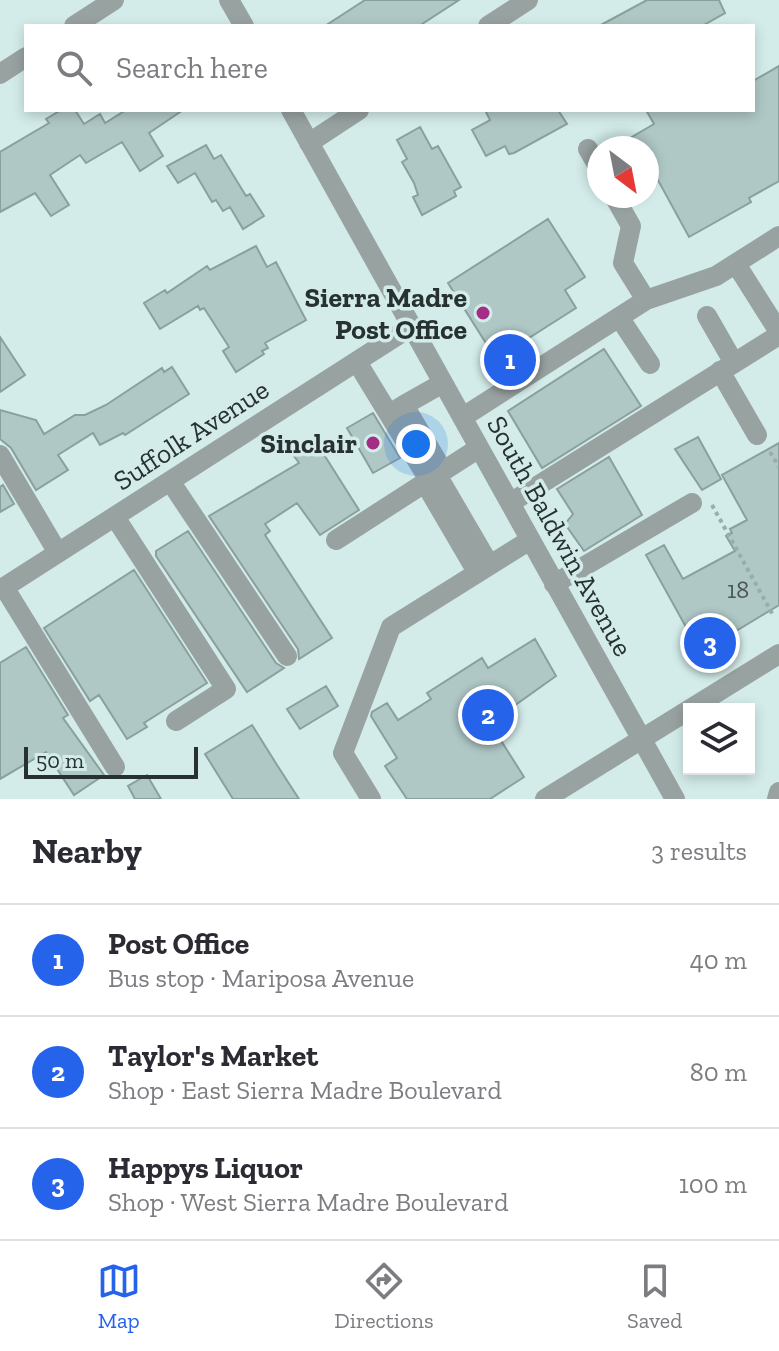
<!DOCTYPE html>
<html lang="en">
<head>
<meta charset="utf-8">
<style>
  :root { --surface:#fff; --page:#f7f7f7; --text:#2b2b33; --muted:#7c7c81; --line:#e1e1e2; --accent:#2563eb }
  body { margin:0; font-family:"Zilla Slab",serif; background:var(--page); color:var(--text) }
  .controls { position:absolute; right:24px; bottom:24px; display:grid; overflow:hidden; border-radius:0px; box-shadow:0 4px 12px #0003 }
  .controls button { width:72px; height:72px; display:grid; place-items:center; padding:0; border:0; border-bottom:2px solid var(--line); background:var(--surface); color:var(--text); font:40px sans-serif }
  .compass { position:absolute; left:587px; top:136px; width:72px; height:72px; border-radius:50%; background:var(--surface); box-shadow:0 4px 12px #0003; rotate:148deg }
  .scale { position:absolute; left:24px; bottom:20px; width:174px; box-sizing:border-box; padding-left:8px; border:4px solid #273130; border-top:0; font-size:22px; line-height:28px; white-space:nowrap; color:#273130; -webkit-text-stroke:6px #d3ecea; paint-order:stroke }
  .you { position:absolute; left:416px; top:444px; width:28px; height:28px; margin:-20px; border:6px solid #fff; border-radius:50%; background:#1a73e8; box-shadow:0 0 0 12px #1a73e833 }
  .badge { display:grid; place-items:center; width:52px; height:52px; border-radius:50%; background:var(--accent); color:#fff; font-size:26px; font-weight:700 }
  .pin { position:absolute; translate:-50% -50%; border:4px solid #fff; box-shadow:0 2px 8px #0006 }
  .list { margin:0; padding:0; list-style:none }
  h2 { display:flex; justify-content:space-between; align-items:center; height:104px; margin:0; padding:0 32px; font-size:34px }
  h2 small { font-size:26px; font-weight:400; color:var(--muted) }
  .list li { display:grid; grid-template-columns:52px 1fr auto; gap:24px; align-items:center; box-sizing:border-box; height:112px; padding:0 32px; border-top:2px solid var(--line) }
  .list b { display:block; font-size:30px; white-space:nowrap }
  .list p { margin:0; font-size:26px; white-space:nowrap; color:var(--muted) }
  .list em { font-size:26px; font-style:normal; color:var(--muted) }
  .icon { flex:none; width:44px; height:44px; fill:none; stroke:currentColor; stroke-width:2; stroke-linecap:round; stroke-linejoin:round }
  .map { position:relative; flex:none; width:779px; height:799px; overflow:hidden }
  .search { position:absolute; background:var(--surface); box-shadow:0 4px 12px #0003; left:24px; right:24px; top:24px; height:88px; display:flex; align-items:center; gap:20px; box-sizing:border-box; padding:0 28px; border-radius:0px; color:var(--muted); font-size:30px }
  .sheet { height:440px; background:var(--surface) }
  nav { display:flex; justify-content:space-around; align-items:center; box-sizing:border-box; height:112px; border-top:2px solid var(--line); background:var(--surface); font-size:22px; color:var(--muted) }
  nav a { display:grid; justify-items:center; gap:4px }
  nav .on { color:var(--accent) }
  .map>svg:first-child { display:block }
</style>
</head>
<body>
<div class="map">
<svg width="779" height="799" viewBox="0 0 779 799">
  <rect width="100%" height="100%" fill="#d3ecea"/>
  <path fill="#afc7c5" stroke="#89a09e" stroke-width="2" d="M365 0H459L419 26H325Z
    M647 0H719L725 13 702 26H599Z
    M779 66V181L749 198 751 202 689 237 647 160V148H613L654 124 646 110H753V81Z
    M61 110H75L84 124 100 114 105 123 126 110H183L149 133 163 156 140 171 122 142 86 163 80 155 50 175 69 205 51 216 35 193 0 212V152L49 123 46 119Z
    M485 110H558L567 124 514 153 509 154 505 146 486 156 472 130 490 120Z
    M420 127 432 149 438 146 461 187 454 191 456 196 422 215 413 197 418 195 414 183 402 162 407 159 397 140Z
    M206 145 214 159 221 155 246 196 250 194 264 216 243 229 230 207 223 211 216 200 212 202 195 173 178 183 167 166Z
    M548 219 585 277 565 290 576 308 496 359 448 283Z
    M256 246 267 267 276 262 306 320 265 343 268 348 262 351 264 354 236 372 223 351 229 347 204 308 200 310 198 306 160 329 144 303 165 290 167 293 207 266 210 270Z
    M0 337 25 375 0 392Z
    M604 349 641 406 542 468 508 411Z
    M172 367 189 394 125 435 123 433 100 445 93 433 58 455 68 470 36 490 11 448 0 439V410L36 420 44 434 75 415H85L106 405 162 368 164 372Z
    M373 413 400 458 373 473 347 428Z
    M698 437 721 479 702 490 675 449Z
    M316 442 359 510 320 535 297 503 265 524 270 531 265 535 332 638 299 659 298 649 209 516 299 463 294 456Z
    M779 443V605L718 642 721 646 702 656 646 555 664 545 683 579 735 551 726 536 732 533 730 529 747 520 722 475Z
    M609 457 642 515 584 551 565 524 573 514 557 489Z
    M3 485 14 504 0 512V487Z
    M188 531 276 663 284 668 247 692 156 556V551Z
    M134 570 207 683 144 723 147 727 127 739 99 695 90 701 44 628Z
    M535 639 556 676 490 723 524 777 490 799H407L385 766 397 758 371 716 372 712 387 703 398 720 431 699 427 693 482 658 488 668Z
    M26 647 68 715 63 718 104 775 74 795 46 752 0 779V663Z
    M326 686 338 706 300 729 287 709Z
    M252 725 277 765 299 799H233L205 754Z
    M147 775 161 799H135L128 786Z"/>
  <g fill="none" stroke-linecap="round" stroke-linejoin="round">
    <path stroke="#99adab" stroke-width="4" stroke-dasharray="4 4" stroke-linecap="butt" d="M770 452 779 467
      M712 505 773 615"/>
    <path stroke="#98a2a1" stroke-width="20" d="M229 0 244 26
      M74 26 114 0
      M488 26 528 0
      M0 74 26 57
      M291 110 675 799
      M309 143 359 110
      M588 149 599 168
      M614 196 631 226 623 263 646 300
      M736 264 779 332
      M707 316 734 363
      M619 317 650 364
      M357 362 429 480
      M720 371 757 435
      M404 405 443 383
      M389 414 404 405 443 471
      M463 417 646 300 716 276 779 236
      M0 455 58 553
      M437 475 489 564
      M170 481 287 656
      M425 483 477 572
      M510 503 779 335
      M115 517 226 689 176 721
      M336 540 479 448
      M554 584 692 503
      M4 587 115 767
      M0 590 412 326
      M371 799 343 753 391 627 530 540
      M545 799 779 654
      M777 799 779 792"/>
  </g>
  <g fill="#a42d85" stroke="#d3ecea" stroke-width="3">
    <circle cx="483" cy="313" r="8"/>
    <circle cx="373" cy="443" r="8"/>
  </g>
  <g text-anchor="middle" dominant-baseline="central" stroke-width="7" stroke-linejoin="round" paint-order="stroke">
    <g font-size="24" fill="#495655">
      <text x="738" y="589">18</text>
    </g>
    <g font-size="28" font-weight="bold" fill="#273130" stroke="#d3ecea" text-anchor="end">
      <text x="467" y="297">Sierra Madre<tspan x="467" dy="32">Post Office</tspan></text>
      <text x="357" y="443">Sinclair</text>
    </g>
    <g font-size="28" fill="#273130" stroke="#d3ecea">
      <text transform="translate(191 435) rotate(-33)">Suffolk Avenue</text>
      <text transform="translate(560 536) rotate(61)">South Baldwin Avenue</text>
    </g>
  </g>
</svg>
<div class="controls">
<button><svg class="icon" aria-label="layers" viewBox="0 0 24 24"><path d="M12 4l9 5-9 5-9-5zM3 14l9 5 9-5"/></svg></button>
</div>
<svg class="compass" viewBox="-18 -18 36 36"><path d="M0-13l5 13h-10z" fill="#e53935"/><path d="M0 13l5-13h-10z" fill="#7c7c81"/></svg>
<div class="scale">50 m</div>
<div class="you"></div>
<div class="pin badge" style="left:510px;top:360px">1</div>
<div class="pin badge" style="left:488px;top:715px">2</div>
<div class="pin badge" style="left:710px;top:643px">3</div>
<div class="search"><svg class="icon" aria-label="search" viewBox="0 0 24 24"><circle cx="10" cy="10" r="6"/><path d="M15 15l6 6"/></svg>Search here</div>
</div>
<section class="sheet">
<h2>Nearby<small>3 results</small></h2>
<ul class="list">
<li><span class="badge">1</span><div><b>Post Office</b><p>Bus stop · Mariposa Avenue</p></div><em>40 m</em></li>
<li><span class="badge">2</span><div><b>Taylor's Market</b><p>Shop · East Sierra Madre Boulevard</p></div><em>80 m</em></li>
<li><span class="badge">3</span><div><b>Happys Liquor</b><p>Shop · West Sierra Madre Boulevard</p></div><em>100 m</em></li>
</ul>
</section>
<nav>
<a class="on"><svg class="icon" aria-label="map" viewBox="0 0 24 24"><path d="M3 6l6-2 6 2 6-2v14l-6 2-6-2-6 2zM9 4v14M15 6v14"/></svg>Map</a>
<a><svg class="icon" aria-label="directions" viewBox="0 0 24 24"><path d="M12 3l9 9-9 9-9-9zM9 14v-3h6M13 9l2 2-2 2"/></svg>Directions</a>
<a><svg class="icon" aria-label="saved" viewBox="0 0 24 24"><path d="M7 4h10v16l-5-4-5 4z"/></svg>Saved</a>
</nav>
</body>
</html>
